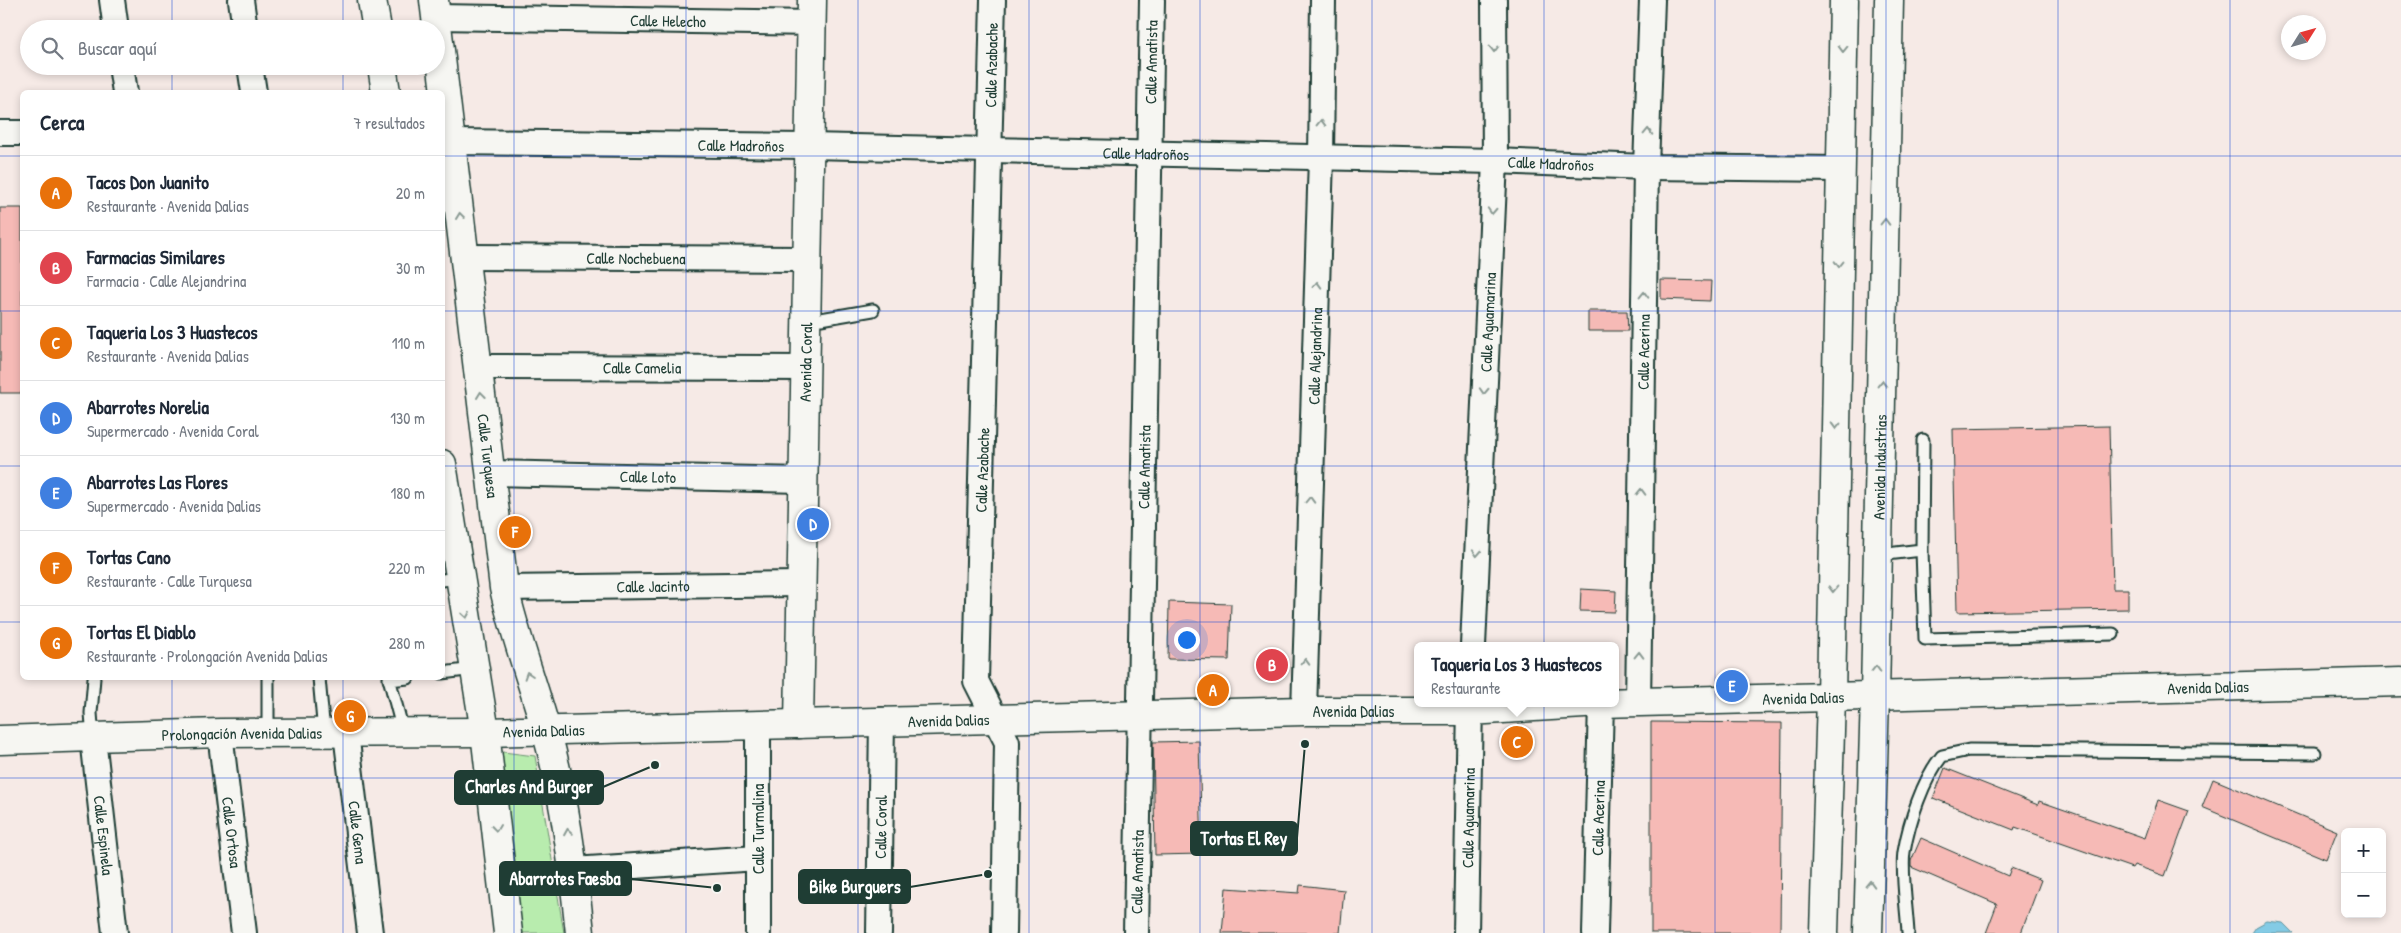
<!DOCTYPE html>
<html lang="es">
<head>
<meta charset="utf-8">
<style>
  :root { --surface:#fff; --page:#f2f2f3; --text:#1f2937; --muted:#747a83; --line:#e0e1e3; --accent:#d1495b }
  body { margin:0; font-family:"Patrick Hand",sans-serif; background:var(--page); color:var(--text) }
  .controls { position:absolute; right:15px; bottom:15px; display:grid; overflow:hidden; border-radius:8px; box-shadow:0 2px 8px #0003 }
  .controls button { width:45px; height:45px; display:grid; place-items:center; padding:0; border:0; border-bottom:1px solid var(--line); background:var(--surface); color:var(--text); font:25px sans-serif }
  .compass { position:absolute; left:2281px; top:15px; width:45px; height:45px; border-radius:50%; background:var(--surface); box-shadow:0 2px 8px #0003; rotate:53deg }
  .you { position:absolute; left:1186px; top:639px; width:18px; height:18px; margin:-12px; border:4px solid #fff; border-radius:50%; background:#1a73e8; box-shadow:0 0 0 8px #1a73e833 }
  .badge { display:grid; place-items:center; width:32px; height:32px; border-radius:50%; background:var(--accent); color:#fff; font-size:16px; font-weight:700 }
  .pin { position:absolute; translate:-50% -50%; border:2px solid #fff; box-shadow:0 1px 5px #0006 }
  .popup { position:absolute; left:1414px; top:642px; width:205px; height:65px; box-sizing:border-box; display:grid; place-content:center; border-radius:8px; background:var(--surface); filter:drop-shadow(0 1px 4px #0005); font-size:16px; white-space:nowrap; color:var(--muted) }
  .popup b { font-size:19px; color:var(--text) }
  .popup::after { content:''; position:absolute; left:50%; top:100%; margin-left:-10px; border:10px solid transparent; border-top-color:var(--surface) }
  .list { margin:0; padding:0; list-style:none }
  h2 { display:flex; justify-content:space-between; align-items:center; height:65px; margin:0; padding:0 20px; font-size:21px }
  h2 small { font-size:16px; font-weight:400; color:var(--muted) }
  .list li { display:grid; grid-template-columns:32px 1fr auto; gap:15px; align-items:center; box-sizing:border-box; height:75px; padding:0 20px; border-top:1px solid var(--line) }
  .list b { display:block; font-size:19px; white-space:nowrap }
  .list p { margin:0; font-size:16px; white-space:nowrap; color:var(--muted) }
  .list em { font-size:16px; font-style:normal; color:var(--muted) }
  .icon { flex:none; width:28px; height:28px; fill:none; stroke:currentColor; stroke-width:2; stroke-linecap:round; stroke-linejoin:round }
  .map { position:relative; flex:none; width:2401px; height:933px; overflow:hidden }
  .search { position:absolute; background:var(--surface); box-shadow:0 2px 8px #0003; left:20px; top:20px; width:425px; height:55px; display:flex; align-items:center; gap:12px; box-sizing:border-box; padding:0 18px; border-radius:28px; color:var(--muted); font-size:19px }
  .panel { position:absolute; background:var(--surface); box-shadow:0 2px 8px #0003; left:20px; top:90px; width:425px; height:590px; border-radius:8px }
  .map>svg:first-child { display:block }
</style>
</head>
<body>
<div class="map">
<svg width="2401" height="933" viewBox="0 0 2401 933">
  <rect width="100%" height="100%" fill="#f6eae6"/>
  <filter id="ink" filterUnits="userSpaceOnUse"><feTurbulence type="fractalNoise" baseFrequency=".02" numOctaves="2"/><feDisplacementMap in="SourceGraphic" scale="10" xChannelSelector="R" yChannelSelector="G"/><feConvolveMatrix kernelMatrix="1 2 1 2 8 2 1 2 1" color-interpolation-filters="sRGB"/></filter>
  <g filter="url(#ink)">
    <path fill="#b8ecae" stroke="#6c9471" d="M495 751 535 756 564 933H522Z"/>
    <path fill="#84cbe5" stroke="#5c929e" d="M2267 921 2283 923 2293 933H2252L2256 927Z"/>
    <path fill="#f6bab6" stroke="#1f3d34" d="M0 208H22V393H0Z
      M1661 280 1711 281 1710 301 1661 299Z
      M1588 311H1627L1628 331H1588Z
      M2109 426 2113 589H2128V609L1957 612 1953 429Z
      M1581 589 1616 591 1615 612 1580 611Z
      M1169 602 1231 604 1229 660 1168 659Z
      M1651 722 1782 723 1780 933H1651Z
      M1199 741 1202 854 1155 855 1153 742Z
      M1945 768 2038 805 2039 801 2145 838 2158 800 2189 811 2165 876 2134 865 2132 868 2015 827 2014 830 1933 798Z
      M2213 779 2337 831 2326 859 2202 807Z
      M1921 838 2008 876 2011 868 2041 880 2021 933H1986L1997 904 1911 867V861Z
      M1300 885 1344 890 1340 933H1222L1226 888 1299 893Z"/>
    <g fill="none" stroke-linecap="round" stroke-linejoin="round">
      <defs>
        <path id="lane" d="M806 319H821L873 310
          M1922 550 1923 440
          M1878 555 1922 550 1925 639 2113 634
          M442 580 460 578
          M442 673 474 669
          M319 678 324 733
          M389 678 403 731
          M389 680 408 678
          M268 733V678
          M93 738 91 713 94 678
          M1908 933C1907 912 1901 871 1904 852 1909 822 1923 779 1942 756L1969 750 2315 753"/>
        <g id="street">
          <path d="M112 0 116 29"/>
          <path d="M241 0 245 29"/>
          <path d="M993 0 976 681 1007 742 1004 933"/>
          <path id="s1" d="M436 17 812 23"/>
          <path d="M121 66 125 92"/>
          <path d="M250 66 254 92"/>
          <path d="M0 133H22"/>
          <path id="s2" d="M451 142 809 146 1495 161 1646 167 1840 169"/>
          <path id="s3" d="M465 257 807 259"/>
          <path id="s4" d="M478 367 806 368"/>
          <path id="s5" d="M490 473 804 480"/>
          <path id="s6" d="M504 588 802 584"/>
          <path id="s7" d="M1473 646 1495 161 1494 0"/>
          <path id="s8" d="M1638 703 1646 167 1652 0"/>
          <path id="s9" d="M1304 711 1321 157 1323 0"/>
          <path id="s10" d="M220 733 244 933"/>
          <path id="s11" d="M346 733 370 933"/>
          <path id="s12" d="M93 738 115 933"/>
          <path d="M573 870 758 858"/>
          <path d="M758 933V725"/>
          <path id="s13" d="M879 933 882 720"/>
          <path id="s14" d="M1136 933 1152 0"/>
          <path id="s15" d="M1466 933 1470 703"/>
          <path id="s16" d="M1595 933 1601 703"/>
        </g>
        <g id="secondary">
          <path d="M372 0 377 29"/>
          <path id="s17" d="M434 0 504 588C515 636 533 683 546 730 565 797 573 865 580 933"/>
          <path d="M382 66 386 92"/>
          <path d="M442 464 485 732 508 933"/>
          <path id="s18" d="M799 724 812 0"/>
          <path id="s19" d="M0 740 220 733 485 732 1304 711H1470L1601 703 2401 682"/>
          <path d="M1824 933 1831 697 1844 0"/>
          <path id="s20" d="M1868 933 1875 696 1889 0"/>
        </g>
      </defs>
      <use href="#lane" stroke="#1f3d34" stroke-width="15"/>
      <use href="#street" stroke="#1f3d34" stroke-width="28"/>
      <use href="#secondary" stroke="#1f3d34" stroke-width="31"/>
      <use href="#lane" stroke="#f6f6f2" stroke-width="11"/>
      <use href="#street" stroke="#f6f6f2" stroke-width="24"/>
      <use href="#secondary" stroke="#f6f6f2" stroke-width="28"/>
    </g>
    <defs><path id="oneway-chevron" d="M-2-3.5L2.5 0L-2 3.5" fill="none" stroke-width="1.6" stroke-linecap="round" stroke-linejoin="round" transform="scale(1.25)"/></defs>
    <g stroke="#8a9a93">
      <use href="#oneway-chevron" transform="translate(1494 49) rotate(90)"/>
      <use href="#oneway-chevron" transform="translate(1843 49) rotate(91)"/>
      <use href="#oneway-chevron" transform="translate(1321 123) rotate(-89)"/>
      <use href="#oneway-chevron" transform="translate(1648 132) rotate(-88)"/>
      <use href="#oneway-chevron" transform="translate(1492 211) rotate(93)"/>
      <use href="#oneway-chevron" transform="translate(460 216) rotate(-97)"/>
      <use href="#oneway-chevron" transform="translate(1885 222) rotate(-89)"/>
      <use href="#oneway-chevron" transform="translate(1839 264) rotate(91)"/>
      <use href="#oneway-chevron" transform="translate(1317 285) rotate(-88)"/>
      <use href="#oneway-chevron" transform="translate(1644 295) rotate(-89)"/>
      <use href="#oneway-chevron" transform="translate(1882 384) rotate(-89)"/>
      <use href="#oneway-chevron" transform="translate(1484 391) rotate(93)"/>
      <use href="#oneway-chevron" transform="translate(481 395) rotate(-97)"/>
      <use href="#oneway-chevron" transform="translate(1836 426) rotate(91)"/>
      <use href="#oneway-chevron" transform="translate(1641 492) rotate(-89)"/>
      <use href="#oneway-chevron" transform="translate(1310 500) rotate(-88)"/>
      <use href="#oneway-chevron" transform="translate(1477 553) rotate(93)"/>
      <use href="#oneway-chevron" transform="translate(1833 589) rotate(91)"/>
      <use href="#oneway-chevron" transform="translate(466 615) rotate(81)"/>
      <use href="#oneway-chevron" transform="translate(1639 655) rotate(-89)"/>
      <use href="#oneway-chevron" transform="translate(1305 662) rotate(-88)"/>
      <use href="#oneway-chevron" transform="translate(1876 669) rotate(-89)"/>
      <use href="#oneway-chevron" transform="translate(528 675) rotate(-108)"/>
      <use href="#oneway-chevron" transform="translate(496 828) rotate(83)"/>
      <use href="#oneway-chevron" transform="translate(568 832) rotate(-99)"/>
      <use href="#oneway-chevron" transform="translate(1870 884) rotate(-88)"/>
    </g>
  </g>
  <path fill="none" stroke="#1d4ed8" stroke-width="1" stroke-opacity="0.55" d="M172 0V29M343 0V29M514 0V933M686 0V933M858 0V933M1029 0V933M1200 0V933M1372 0V933M1544 0V933M1715 0V933M1886 0V933M2058 0V933M2230 0V933M172 66V92M343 66V92M0 156H22M442 156H2401M0 311H22M442 311H2401M0 466H22M442 466H2401M0 622H22M442 622H2401M172 678V933M343 678V933M0 778H2401"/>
  <g text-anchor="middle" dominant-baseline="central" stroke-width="5" stroke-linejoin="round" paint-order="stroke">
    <g font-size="16" fill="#1f3d34" stroke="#f6f6f2">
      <text stroke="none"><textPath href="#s1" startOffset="232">Calle Helecho</textPath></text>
      <text stroke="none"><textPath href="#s14" startOffset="871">Calle Amatista</textPath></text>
      <text transform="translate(991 65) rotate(-89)">Calle Azabache</text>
      <text stroke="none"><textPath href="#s2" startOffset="290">Calle Madroños</textPath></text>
      <text stroke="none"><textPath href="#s2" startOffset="695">Calle Madroños</textPath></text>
      <text stroke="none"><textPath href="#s2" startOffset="1100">Calle Madroños</textPath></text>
      <text stroke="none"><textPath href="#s3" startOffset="171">Calle Nochebuena</textPath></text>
      <text stroke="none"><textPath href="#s7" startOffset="324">Calle Aguamarina</textPath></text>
      <text stroke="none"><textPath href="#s8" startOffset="351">Calle Acerina</textPath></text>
      <text stroke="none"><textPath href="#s9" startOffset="355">Calle Alejandrina</textPath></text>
      <text stroke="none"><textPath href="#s18" startOffset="362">Avenida Coral</textPath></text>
      <text stroke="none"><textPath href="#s4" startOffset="164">Calle Camelia</textPath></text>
      <text stroke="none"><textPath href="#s17" startOffset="459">Calle Turquesa</textPath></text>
      <text stroke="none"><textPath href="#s14" startOffset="466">Calle Amatista</textPath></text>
      <text stroke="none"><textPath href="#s20" startOffset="466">Avenida Industrias</textPath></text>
      <text transform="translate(982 470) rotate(-88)">Calle Azabache</text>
      <text stroke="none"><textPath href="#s5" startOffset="158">Calle Loto</textPath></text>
      <text stroke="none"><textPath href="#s6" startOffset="149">Calle Jacinto</textPath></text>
      <text stroke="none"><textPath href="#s19" startOffset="2209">Avenida Dalias</textPath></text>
      <text stroke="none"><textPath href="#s19" startOffset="1804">Avenida Dalias</textPath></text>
      <text stroke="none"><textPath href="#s19" startOffset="1354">Avenida Dalias</textPath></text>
      <text stroke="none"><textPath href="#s19" startOffset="949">Avenida Dalias</textPath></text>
      <text stroke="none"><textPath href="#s19" startOffset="544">Avenida Dalias</textPath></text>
      <text stroke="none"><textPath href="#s19" startOffset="242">Prolongación Avenida Dalias</textPath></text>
      <text stroke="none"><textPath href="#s15" startOffset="115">Calle Aguamarina</textPath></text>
      <text stroke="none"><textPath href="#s16" startOffset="115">Calle Acerina</textPath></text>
      <text stroke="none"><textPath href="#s13" startOffset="106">Calle Coral</textPath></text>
      <text transform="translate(758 829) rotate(-90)">Calle Turmalina</text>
      <text stroke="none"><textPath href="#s10" startOffset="100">Calle Ortosa</textPath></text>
      <text stroke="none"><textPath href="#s11" startOffset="100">Calle Gema</textPath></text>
      <text stroke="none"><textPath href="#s12" startOffset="98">Calle Espinela</textPath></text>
      <text stroke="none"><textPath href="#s14" startOffset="61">Calle Amatista</textPath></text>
    </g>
  </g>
  <path fill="none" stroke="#1f3d34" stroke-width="2" d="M655 765L603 787M1305 744L1297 838M717 888L631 879M988 874L910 887"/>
  <g fill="#1f3d34" stroke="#f6f6f2" stroke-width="2">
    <circle cx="655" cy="765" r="5"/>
    <circle cx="1305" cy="744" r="5"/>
    <circle cx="717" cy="888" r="5"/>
    <circle cx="988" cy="874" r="5"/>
  </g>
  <g fill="#1f3d34" stroke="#1f3d34" stroke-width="2">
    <rect x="455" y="771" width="148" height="33" rx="5"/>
    <rect x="1191" y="822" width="106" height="33" rx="5"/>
    <rect x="500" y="862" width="131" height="33" rx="5"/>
    <rect x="799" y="870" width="111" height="33" rx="5"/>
  </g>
  <g font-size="18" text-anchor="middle" font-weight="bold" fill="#fff">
    <text x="529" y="793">Charles And Burger</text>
    <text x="1244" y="845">Tortas El Rey</text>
    <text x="565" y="885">Abarrotes Faesba</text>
    <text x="855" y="893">Bike Burguers</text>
  </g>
</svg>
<div class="controls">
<button>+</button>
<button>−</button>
</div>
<svg class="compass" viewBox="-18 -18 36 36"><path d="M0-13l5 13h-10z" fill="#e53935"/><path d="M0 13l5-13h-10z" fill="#747a83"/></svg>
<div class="you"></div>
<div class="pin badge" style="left:1213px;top:690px;background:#e8710a">A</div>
<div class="pin badge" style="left:1272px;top:665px;background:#e0444e">B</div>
<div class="pin badge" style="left:1517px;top:742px;background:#e8710a">C</div>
<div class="popup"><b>Taqueria Los 3 Huastecos</b>Restaurante</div>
<div class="pin badge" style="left:813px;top:524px;background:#3f7fe0">D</div>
<div class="pin badge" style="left:1732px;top:686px;background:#3f7fe0">E</div>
<div class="pin badge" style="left:515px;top:532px;background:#e8710a">F</div>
<div class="pin badge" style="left:350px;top:716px;background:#e8710a">G</div>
<div class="search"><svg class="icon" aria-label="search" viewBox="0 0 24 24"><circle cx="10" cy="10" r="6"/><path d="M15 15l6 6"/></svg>Buscar aquí</div>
<section class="panel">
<h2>Cerca<small>7 resultados</small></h2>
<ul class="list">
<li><span class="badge" style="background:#e8710a">A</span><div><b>Tacos Don Juanito</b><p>Restaurante · Avenida Dalias</p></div><em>20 m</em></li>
<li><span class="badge" style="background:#e0444e">B</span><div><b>Farmacias Similares</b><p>Farmacia · Calle Alejandrina</p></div><em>30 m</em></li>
<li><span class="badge" style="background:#e8710a">C</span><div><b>Taqueria Los 3 Huastecos</b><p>Restaurante · Avenida Dalias</p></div><em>110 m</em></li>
<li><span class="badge" style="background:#3f7fe0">D</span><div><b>Abarrotes Norelia</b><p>Supermercado · Avenida Coral</p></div><em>130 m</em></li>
<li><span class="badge" style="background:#3f7fe0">E</span><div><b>Abarrotes Las Flores</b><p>Supermercado · Avenida Dalias</p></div><em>180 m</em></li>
<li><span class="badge" style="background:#e8710a">F</span><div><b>Tortas Cano</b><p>Restaurante · Calle Turquesa</p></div><em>220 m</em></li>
<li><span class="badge" style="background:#e8710a">G</span><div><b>Tortas El Diablo</b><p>Restaurante · Prolongación Avenida Dalias</p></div><em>280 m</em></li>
</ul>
</section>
</div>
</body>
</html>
